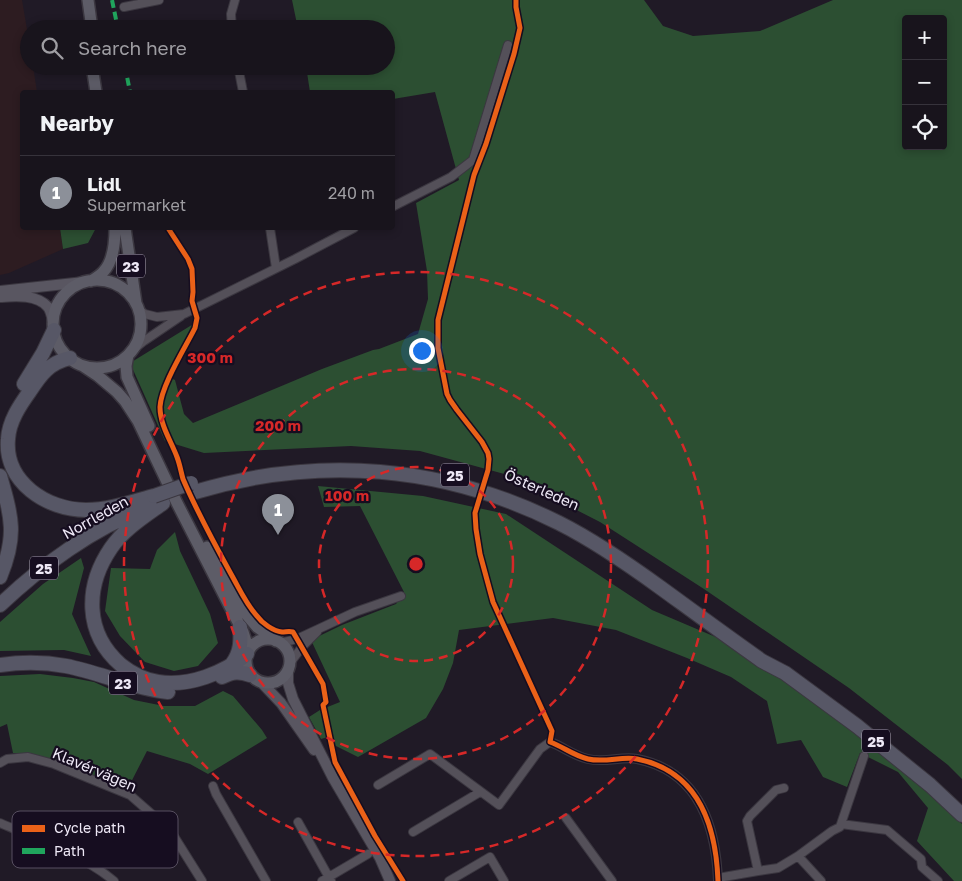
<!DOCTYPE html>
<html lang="en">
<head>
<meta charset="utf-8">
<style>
  :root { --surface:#18141c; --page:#252129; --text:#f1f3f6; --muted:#9f9ea3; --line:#36333b; --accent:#8c9099 }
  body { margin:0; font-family:"Golos Text",sans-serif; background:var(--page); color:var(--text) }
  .controls { position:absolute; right:15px; top:15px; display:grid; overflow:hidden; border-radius:5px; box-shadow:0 2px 8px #0003 }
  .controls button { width:45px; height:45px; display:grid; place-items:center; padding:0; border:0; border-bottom:1px solid var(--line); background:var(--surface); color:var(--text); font:25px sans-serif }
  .you { position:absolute; left:421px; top:350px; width:18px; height:18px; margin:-12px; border:4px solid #fff; border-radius:50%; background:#1a73e8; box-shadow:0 0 0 8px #1a73e833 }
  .badge { display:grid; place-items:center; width:32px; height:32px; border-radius:50%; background:var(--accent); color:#fff; font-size:16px; font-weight:700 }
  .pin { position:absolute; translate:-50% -41px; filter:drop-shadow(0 1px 2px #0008) }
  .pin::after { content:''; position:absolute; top:26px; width:18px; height:15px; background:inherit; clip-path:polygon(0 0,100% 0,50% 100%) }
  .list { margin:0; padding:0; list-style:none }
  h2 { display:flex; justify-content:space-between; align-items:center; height:65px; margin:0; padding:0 20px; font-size:21px }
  h2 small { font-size:16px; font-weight:400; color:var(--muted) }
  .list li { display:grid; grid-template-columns:32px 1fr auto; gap:15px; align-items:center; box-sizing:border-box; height:75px; padding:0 20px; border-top:1px solid var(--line) }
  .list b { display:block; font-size:19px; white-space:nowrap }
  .list p { margin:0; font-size:16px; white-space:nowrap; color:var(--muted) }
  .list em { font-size:16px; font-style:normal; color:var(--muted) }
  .icon { flex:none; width:28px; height:28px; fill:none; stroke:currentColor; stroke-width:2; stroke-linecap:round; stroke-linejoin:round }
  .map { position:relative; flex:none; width:962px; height:881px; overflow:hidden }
  .search { position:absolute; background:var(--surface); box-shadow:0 2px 8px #0003; left:20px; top:20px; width:375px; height:55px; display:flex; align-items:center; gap:12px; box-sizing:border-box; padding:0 18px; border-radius:28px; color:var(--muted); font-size:19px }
  .panel { position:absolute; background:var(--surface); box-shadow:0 2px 8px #0003; left:20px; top:90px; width:375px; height:140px; border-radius:5px }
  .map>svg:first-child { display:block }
</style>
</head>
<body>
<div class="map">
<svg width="962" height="881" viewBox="0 0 962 881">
  <rect width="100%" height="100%" fill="#201a26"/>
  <path fill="#2d1c21" d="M0 0H22L29 41V66H33L37 92H22V228H60L63 249 9 273 0 275Z"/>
  <path fill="#2c4f32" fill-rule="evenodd" d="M292 0H644L663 26 693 36 760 31 833 0H962V779L948 765 849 688 704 589 600 522 508 475 420 451 351 446 204 453 165 441 130 363 195 323 168 377 175 380 184 414 193 423 322 369 373 350 379 349 418 334 428 299 427 271 416 203 459 180 435 92 393 99 392 92H310L306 66H386V29H298ZM906 19H943V146H906Z
    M60 228H96L88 243 63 249Z
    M318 486 423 496 506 514 652 610 725 641 844 721 934 793 962 824V881H954L917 841 928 808 898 772 860 753 847 787 823 777 801 740 777 744 767 701 731 677 687 658 616 630 553 618 459 630 453 663 443 689 426 718 358 757 334 745 331 736 321 739 309 717 320 710 340 702 311 640 342 625 396 604 404 592 360 506 324 507Z
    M175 532 180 551 210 614 218 643 198 666 174 671 145 662 120 636 105 611 111 568 150 569 157 550Z
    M81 558 84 568 72 614 91 656 64 650 0 651V622L43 584Z
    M40 674 73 678 94 682 134 700 164 706H195L223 691 233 696 262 730 267 738 208 774 190 764 147 751 127 790 46 758 29 753H13L7 724 0 727V676Z"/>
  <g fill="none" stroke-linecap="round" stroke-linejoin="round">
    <defs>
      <path id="street" d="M124 7 159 0
        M232 29 231 14 235 0
        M238 66 243 92
        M392 207 451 177 473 160 508 45
        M270 228 276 268
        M139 310 145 314 157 317 184 314 295 259 354 228
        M133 350 144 341 181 316
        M280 643 297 639 355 612 401 596
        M290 663 302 647 317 632
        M0 763 7 759 28 757 54 764 130 795 170 830 202 881
        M378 785 430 754 499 805 540 749 550 742C564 747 572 755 588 759 605 763 622 756 637 759 698 771 716 825 718 881
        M213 786 216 794 266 881
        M566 818 612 881
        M298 822 331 881
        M0 823C37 839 83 855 114 881
        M841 824 887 830 921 859 922 867 938 881
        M413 832 480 792
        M798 856 821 881
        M758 871 747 821 750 816 776 790 784 788
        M718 878 758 871 778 868 798 856 832 831 840 827 864 756
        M322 881 368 854
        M449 881 490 857 504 881"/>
      <path id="secondary" d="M0 291 84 282
        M0 297C15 296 37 294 48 307 51 311 52 317 53 322
        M288 671V683L293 699 333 778 380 858 390 881
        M261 682 281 703 314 750"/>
      <path id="primary" d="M88 0 92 29
        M92 66 96 92
        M125 228 136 303
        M53 324a44 44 0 1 1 88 0a44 44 0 1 1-88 0Z
        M91 281C96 278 101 275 104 271 114 260 115 241 115 228
        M128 355 126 366 127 377 149 426
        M83 366 98 376 117 392 125 401 138 421 177 503 243 632 249 651
        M207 547 245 613 257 627 276 641
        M246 661a22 22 0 1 1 44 0a22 22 0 1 1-44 0Z"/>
      <path id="highway" d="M70 358C49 363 41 374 30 391 20 405 9 421 8 439 4 482 47 510 86 510 109 510 132 502 154 496
        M24 384 43 353 54 330
        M0 476C12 518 17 536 0 577
        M195 492C319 455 443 465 559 523 595 541 628 564 661 588 694 612 728 637 762 661L785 673 857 726 930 785 962 815
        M163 503C145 516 124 529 111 548 85 586 84 633 121 665 131 673 145 680 158 682 189 687 224 673 247 654
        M0 605C41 566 93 528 147 508
        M232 664C241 652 241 641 240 627
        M0 665C22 662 44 662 66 666 101 673 132 688 168 692
        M222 677C233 672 238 671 250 675"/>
    </defs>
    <use href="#street" stroke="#3b3740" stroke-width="10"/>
    <use href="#secondary" stroke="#3b3740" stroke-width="12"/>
    <use href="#primary" stroke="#3b3740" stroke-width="14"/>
    <use href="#highway" stroke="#3b3740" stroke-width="16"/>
    <use href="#street" stroke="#545059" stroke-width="8"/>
    <use href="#secondary" stroke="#595661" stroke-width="10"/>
    <use href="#primary" stroke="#5d5c67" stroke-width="11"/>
    <use href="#highway" stroke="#575766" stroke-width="14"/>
    <defs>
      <path id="highway-bridge" d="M154 496 191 483"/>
    </defs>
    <use href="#highway-bridge" stroke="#3b3740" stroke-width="16" stroke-linecap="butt"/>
    <use href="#highway-bridge" stroke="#575766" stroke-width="14"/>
    <path stroke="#20a55d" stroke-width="4" stroke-dasharray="8 4" stroke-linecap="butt" d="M112 0 118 29
      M125 66 130 92"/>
    <defs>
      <path id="cycleway" d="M516 0V7L520 28 514 54 486 144 474 175 438 320V348L447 394 450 400 457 410 482 442 488 453 489 459 488 470 475 513 476 529 480 554 493 602 552 731 550 742C564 747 572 755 588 759 605 763 622 756 637 759 698 771 716 825 718 881
        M168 228 188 259 192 269 193 292 192 301 197 318 195 328C185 348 161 386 160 407 160 425 171 441 177 457 180 465 181 472 183 479 197 512 214 543 231 574 239 588 246 604 257 616 262 623 273 631 282 632 286 632 289 631 293 632L323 684 326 702 323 705 335 762 375 836 403 881"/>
    </defs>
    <use href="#cycleway" stroke="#160d20" stroke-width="8"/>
    <use href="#cycleway" stroke="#ea6118" stroke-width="5"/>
  </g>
  <g fill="none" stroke="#d62828" stroke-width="2.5" stroke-dasharray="9 6">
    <circle cx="416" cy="564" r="97"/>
    <circle cx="416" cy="564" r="195"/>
    <circle cx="416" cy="564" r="292"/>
  </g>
  <g text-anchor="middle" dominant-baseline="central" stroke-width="4.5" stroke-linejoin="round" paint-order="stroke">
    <g fill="#160d20" stroke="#ada6b6" stroke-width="1">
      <rect x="117" y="254.5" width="28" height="23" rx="4"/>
      <rect x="441" y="463.5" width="28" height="23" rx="4"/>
      <rect x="30" y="556.5" width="28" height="23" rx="4"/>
      <rect x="109" y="671.5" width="28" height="23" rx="4"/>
      <rect x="862" y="729.5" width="28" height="23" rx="4"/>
    </g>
    <g font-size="14" font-weight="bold" fill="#eee8f6">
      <text x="131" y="266">23</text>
      <text x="455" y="475">25</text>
      <text x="44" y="568">25</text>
      <text x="123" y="683">23</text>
      <text x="876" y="741">25</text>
    </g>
    <g font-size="15" fill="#eee8f6" stroke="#160d20">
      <text transform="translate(542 489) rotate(24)">Österleden</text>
      <text transform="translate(95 517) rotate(-29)">Norrleden</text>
      <text transform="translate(95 769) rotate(23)">Klavérvägen</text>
    </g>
  </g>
  <rect x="12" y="811" width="166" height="57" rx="8" fill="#160d20" stroke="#574f60" stroke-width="1"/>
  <rect x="22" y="825" width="23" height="7" fill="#ea6118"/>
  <rect x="22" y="848" width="23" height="6" fill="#20a55d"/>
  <g font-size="14" fill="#eee8f6">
    <text x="54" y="833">Cycle path</text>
    <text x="54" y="856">Path</text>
  </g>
  <circle cx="416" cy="564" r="8" fill="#d62828" stroke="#160d20" stroke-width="2.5"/>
  <g font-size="15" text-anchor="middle" font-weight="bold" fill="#d62828" stroke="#160d20" stroke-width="4.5" stroke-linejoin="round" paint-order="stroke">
    <text x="210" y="363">300 m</text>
    <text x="278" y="431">200 m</text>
    <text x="347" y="501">100 m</text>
  </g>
</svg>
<div class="controls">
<button>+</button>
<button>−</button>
<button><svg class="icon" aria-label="locate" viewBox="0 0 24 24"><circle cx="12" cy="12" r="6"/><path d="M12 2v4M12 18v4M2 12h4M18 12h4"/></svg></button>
</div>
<div class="you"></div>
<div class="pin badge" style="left:278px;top:535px">1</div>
<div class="search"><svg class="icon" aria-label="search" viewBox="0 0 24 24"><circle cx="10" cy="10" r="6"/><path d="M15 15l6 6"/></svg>Search here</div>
<section class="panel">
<h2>Nearby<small></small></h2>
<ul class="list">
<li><span class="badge">1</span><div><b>Lidl</b><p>Supermarket</p></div><em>240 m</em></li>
</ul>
</section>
</div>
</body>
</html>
